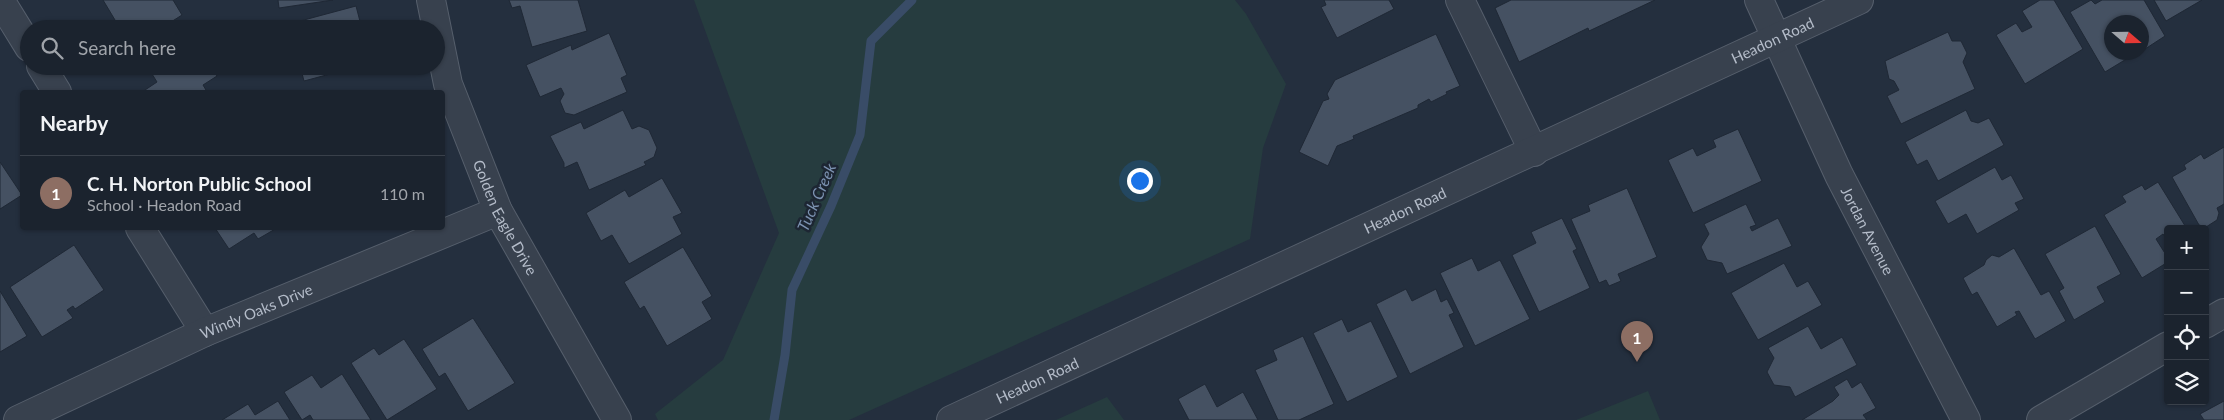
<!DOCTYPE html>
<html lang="en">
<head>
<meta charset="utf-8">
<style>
  :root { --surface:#1b232e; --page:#282f3a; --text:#f1f3f6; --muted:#a0a4aa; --line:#39404a; --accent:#8ab4f8 }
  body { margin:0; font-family:Lato,sans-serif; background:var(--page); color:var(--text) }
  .controls { position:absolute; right:15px; bottom:15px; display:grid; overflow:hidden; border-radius:5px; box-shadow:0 1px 4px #0004 }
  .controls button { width:45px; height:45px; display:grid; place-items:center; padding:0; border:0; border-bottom:1px solid var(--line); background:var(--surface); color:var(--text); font:25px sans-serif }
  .compass { position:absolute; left:2104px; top:15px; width:45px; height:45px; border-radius:50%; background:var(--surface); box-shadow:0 1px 4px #0004; rotate:110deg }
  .you { position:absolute; left:1139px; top:180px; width:18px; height:18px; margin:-12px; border:4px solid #fff; border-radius:50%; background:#1a73e8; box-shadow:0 0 0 8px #1a73e833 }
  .badge { display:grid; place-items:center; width:32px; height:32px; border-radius:50%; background:var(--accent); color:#fff; font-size:16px; font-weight:700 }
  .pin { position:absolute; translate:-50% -41px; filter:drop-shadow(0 1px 2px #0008) }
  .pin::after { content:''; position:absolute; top:26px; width:18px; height:15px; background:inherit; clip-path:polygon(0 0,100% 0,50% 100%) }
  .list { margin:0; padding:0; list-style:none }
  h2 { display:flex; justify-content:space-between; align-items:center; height:65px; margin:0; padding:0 20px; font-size:21px }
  h2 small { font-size:16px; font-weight:400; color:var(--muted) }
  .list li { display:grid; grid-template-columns:32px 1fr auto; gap:15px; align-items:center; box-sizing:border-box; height:75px; padding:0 20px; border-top:1px solid var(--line) }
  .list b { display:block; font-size:19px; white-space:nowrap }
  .list p { margin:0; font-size:16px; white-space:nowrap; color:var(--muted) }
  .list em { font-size:16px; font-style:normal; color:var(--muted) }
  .icon { flex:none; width:28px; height:28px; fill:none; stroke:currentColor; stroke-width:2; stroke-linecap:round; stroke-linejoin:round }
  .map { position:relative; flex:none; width:2224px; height:420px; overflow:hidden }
  .search { position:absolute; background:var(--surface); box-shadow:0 1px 4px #0004; left:20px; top:20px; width:425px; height:55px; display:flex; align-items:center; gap:12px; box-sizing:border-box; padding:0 18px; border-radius:28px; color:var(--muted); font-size:19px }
  .panel { position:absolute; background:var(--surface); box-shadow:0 1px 4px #0004; left:20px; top:90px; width:425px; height:140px; border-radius:5px }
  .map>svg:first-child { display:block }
</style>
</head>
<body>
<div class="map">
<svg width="2224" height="420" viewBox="0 0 2224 420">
  <rect width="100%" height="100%" fill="#242f3e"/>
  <path fill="#263c3f" d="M694 0H1235L1246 14 1286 84 1263 148 1250 239 849 420H658L655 414 723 360 779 233Z
    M1648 391 1660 420H1576Z
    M1107 397 1124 420H1056Z"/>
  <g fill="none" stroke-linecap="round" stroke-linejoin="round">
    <path stroke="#394c67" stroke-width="9" d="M774 420 785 355 792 290 831 206 860 135 871 41 912 0"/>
  </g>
  <path fill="#455162" stroke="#1f2835" d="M103 0H173L182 15 160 29H111L118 25Z
    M278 0H333L279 8Z
    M509 0H578L587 31 532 47 520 6 512 8Z
    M1324 0H1389L1394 9 1337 38 1321 7 1326 5Z
    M1511 0H1655L1589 31 1588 28 1519 62 1495 8Z
    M2040 0H2054L2083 49 2025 84 1996 35 2016 23 2022 32 2032 27 2022 11Z
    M2091 0 2095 4 2102 0H2144L2165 36 2142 51V22H2112V52H2138L2105 72 2070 12Z
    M2154 0H2202L2166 21Z
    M356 6 362 29H290L289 24Z
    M1948 32 1952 41H1961L1967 53 1963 62 1975 89 1901 124 1887 96 1899 90 1894 81 1889 79 1885 61Z
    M609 33 627 75 621 78 627 92 574 115 565 113 560 101 564 94 561 88 540 97 526 65 571 45 572 50Z
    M1436 34 1460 86 1446 92 1447 94 1431 102 1429 99 1418 105V108L1353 136 1354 139 1337 146 1328 166 1299 152 1323 101 1329 99 1327 94 1335 80Z
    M147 66H211L217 76 203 85 206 90 203 92H142L157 82Z
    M300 66H360L304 81Z
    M623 110 632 129 639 126 649 130 657 148 654 157 644 162 646 165 589 190 577 162 564 168V163L550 136 581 122 584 129Z
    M1966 110 1971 121 1978 123 1989 118 2004 145 1938 181 1927 160 1917 165 1905 142Z
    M1738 129 1762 181 1693 213 1668 160 1693 148 1697 156 1716 147 1713 140Z
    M2224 147V204L2217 208 2219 213 2217 220 2206 227 2199 225 2172 177 2186 169 2184 165 2201 154 2204 159Z
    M0 162 22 195 0 209Z
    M1995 167 2002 180 2011 175 2024 199 2015 203 2019 210 1977 234 1966 214 1948 224 1935 201Z
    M662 178 682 213 673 217 682 234 629 264 612 235 601 241 586 213 625 190 629 197Z
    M2158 182 2187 229H2168V241L2163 234 2156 239 2168 258V262L2142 278 2104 215 2126 202 2122 196 2142 185 2145 190Z
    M1627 188 1657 257 1618 274 1621 281 1609 286 1606 280 1599 283 1571 219 1590 211 1588 205Z
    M1746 204 1756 225 1750 227 1752 231 1778 218 1792 246 1727 274 1722 263 1707 260 1701 247 1709 234 1704 224Z
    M1562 218 1577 249 1573 251 1590 288 1539 312 1512 255 1536 243 1531 232Z
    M2095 226 2121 274 2097 287 2105 302 2074 320 2059 291 2064 288 2045 254Z
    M215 228H277L258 239 254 233 229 249Z
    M74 245 104 290 75 309 73 306 67 310 73 318 42 337 10 287Z
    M683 247 712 296 702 302 712 319 667 346 644 306 640 309 624 282Z
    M2014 248 2041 295 2049 291 2066 321 2035 339 2019 311 2015 312 2017 315 1997 327 1977 292 1972 295 1963 278 1984 265 1986 260 1992 255 1999 257Z
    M1472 258 1478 271 1500 260 1530 319 1475 346 1440 273Z
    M1784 263 1797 287 1808 281 1822 305 1758 340 1731 293Z
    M1406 289 1412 301 1436 289 1441 302 1447 299 1454 313 1449 315 1464 347 1410 374 1376 304Z
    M0 291 27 336 0 352Z
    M473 318 515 383 468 411 445 373 439 377 422 349Z
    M1342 319 1348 332 1371 321 1398 377 1347 402 1313 333Z
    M1808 326 1821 349 1842 337 1857 365 1795 397 1790 387 1774 385 1767 372 1774 358 1768 348Z
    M1303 336 1334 404 1299 420H1278L1255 370 1277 360 1273 350Z
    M404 339 437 389 387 420 351 363 374 348 379 355Z
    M342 374 371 420H313L310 415 302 420 284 392 312 375 321 388Z
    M1847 379 1852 388 1861 382 1876 408 1863 415 1867 420H1802L1833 401 1839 395 1834 387Z
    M1205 384 1217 407 1243 392 1258 420H1189L1178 399Z
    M278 401 290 420H222L248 404 255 415Z
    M2224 401V420H2204L2200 414Z"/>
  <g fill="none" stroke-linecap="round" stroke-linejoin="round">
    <defs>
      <g id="minor">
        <path d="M0 0 29 47"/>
        <path id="s1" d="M431 0 448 84 498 211 617 420"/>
        <path d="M1460 0 1534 152"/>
        <path id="s2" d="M1759 0 1839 175 1966 420"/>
        <path d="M41 66 57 92"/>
        <path d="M140 228 205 332"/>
        <path d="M2205 324 2224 313"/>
        <path id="s3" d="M18 420 205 332 498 211"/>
        <path id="s4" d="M951 420 1859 0"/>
        <path d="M2041 420 2168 346"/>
      </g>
    </defs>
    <use href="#minor" stroke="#565f6c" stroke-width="30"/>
    <use href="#minor" stroke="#38414e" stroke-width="28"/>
  </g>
  <g text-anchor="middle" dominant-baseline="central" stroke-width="5" stroke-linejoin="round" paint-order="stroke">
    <g font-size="15" fill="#b4bcc9" stroke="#1d2633">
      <text stroke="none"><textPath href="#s4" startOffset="905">Headon Road</textPath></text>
      <text stroke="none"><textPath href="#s4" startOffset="500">Headon Road</textPath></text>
      <text stroke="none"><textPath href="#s1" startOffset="231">Golden Eagle Drive</textPath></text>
      <text stroke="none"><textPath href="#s2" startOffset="255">Jordan Avenue</textPath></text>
      <text stroke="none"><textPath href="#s3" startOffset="262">Windy Oaks Drive</textPath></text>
      <text stroke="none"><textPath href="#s4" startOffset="95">Headon Road</textPath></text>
    </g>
    <g font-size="16" font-style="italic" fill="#7c92b1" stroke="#1d2633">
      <text transform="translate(816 197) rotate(-66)">Tuck Creek</text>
    </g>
  </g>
</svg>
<div class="controls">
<button>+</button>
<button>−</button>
<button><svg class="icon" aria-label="locate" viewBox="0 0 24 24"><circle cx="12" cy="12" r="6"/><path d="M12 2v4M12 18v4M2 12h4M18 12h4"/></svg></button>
<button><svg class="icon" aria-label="layers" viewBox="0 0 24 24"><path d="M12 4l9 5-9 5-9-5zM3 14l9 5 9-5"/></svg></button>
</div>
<svg class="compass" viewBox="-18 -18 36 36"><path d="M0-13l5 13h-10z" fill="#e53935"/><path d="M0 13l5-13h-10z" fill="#a0a4aa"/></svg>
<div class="you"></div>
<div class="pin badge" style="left:1637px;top:362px;background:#8d6e63">1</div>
<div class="search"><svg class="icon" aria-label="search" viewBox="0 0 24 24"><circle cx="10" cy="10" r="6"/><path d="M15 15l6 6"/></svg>Search here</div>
<section class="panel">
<h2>Nearby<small></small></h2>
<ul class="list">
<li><span class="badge" style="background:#8d6e63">1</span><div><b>C. H. Norton Public School</b><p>School · Headon Road</p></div><em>110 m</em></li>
</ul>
</section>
</div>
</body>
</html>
